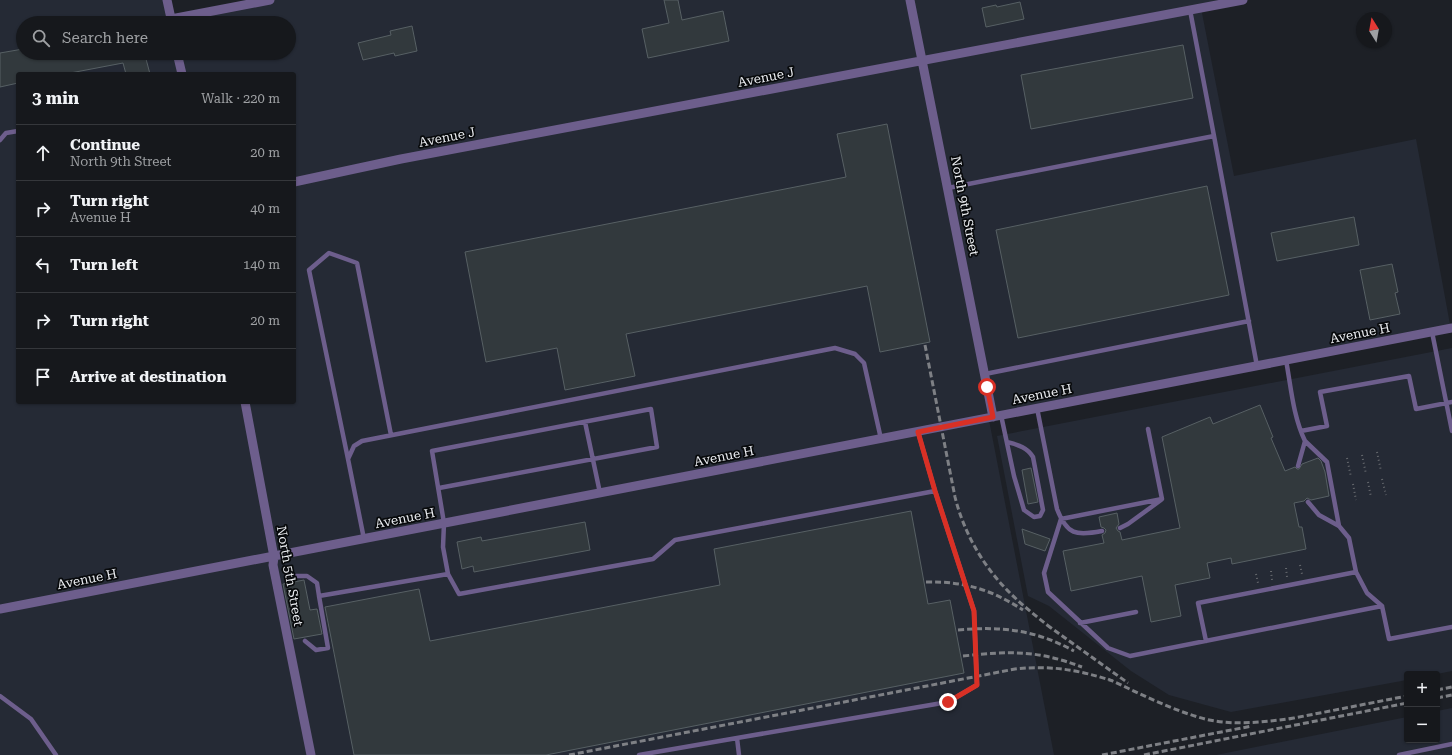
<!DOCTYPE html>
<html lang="en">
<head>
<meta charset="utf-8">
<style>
  :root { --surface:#16181c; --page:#232529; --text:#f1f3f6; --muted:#9ea0a3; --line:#35373b }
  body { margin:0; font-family:"Roboto Serif",serif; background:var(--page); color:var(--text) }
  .controls { position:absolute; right:12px; bottom:12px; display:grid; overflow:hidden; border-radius:4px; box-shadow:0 1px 3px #0004 }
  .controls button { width:36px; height:36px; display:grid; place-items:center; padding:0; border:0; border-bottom:1px solid var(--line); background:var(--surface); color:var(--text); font:20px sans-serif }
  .compass { position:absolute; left:1356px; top:12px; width:36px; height:36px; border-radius:50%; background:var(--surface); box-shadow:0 1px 3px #0004; rotate:349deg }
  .stop { position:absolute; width:12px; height:12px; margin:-9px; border:3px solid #d93025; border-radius:50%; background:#fff }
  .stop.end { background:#d93025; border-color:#fff; box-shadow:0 1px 4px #0008 }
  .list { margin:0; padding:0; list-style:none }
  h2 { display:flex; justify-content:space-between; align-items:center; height:52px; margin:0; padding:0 16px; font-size:17px }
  h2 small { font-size:13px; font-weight:400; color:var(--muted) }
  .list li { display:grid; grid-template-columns:26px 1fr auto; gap:12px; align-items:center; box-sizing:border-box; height:56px; padding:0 16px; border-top:1px solid var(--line) }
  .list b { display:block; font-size:15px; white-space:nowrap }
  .list p { margin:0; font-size:13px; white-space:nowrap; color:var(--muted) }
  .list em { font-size:13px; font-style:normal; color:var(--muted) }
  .icon { flex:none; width:22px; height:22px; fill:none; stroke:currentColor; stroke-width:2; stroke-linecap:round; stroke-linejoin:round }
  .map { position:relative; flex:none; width:1452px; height:755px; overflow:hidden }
  .search { position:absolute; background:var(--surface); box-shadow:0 1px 3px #0004; left:16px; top:16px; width:280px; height:44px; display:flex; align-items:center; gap:10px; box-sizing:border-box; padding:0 14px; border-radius:22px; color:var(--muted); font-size:15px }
  .panel { position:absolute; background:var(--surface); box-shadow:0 1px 3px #0004; left:16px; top:72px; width:280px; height:332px; border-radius:4px }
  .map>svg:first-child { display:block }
</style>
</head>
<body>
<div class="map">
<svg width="1452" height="755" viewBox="0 0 1452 755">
  <rect width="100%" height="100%" fill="#1d2026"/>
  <path fill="#252a35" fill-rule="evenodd" d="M0 0H167L171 19 270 0H1243L1201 8 1234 176 1416 139 1451 330 989 420 1054 755H0ZM23 23H289V53H23ZM18 74H294V402H18Z
    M1452 348V671L1437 674H1407V680L1231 712 1169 695 1131 671 1049 606 1028 596 997 436Z
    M1452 708V755H1216L1407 717V740H1437V711Z"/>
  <path fill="#32393d" stroke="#576064" d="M664 0H678L682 20 723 11 729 41 648 58 642 29 669 23Z
    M1020 2 1024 19 986 27 982 8 996 5 997 7Z
    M412 26 417 51 395 56 394 53 363 60 358 43 391 35 390 31Z
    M1183 45 1193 98 1031 129 1021 75Z
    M23 49V53H149V58L145 59H146L150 74H126L123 63 65 74H18V83L0 87V53Z
    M887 124 930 342 880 352 867 286 626 334 635 376 565 390 557 348 486 362 465 252 846 177 837 134Z
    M1207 186 1229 295 1018 338 996 230Z
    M1354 217 1359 245 1277 261 1271 233Z
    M1392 264 1398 292 1395 293 1400 314 1370 320 1360 270Z
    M1260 405 1273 437 1271 438 1285 471 1295 467 1297 469H1299L1302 464 1318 458 1321 461 1325 472 1329 496 1311 500 1307 498 1304 501 1294 503 1299 527H1302L1306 549 1232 564 1231 558 1207 563 1210 578 1175 585 1181 616 1151 622 1142 576 1071 591 1063 551 1104 543 1102 535 1105 533 1106 530 1104 528 1101 527 1099 517 1117 513 1119 524 1116 528 1118 531 1120 532 1122 540 1180 528 1162 437 1210 417 1213 424Z
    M1031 468 1038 502 1028 504 1022 470Z
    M911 511 928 604 950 600 964 673 546 755H354L325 607 419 589 430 641 720 585 714 549Z
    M585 522 590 550 474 572 473 566 462 569 457 542 481 537 482 541Z
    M1022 529 1050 539 1045 551 1025 544Z
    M304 580 310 610 317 609 322 634 294 639 283 584Z"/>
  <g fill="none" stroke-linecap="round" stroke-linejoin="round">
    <path stroke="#66696e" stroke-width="2" stroke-dasharray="1 3" stroke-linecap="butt" d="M1377 452 1381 471
      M1362 455 1366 474
      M1347 458 1351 477
      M1382 479 1386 495
      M1368 482 1371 497
      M1353 484 1356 500
      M1300 565 1302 574
      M1286 568 1287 577
      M1271 571 1272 580
      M1256 574 1258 583"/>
    <path stroke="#6d5e8c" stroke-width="4.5" d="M1214 136 1257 366
      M0 140 6 133 18 131
      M948 188 1214 136 1190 10
      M1432 332 1452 431
      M1286 360C1291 387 1293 416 1305 441L1298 466
      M985 374 1249 321
      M1037 408 1057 509C1067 535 1076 536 1102 531
      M1001 415 1014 476 1024 510 1034 517 1040 516 1043 510 1033 457C1027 447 1018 445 1007 442
      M585 422 600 493
      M1148 429 1162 499
      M1301 431 1327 426 1320 392 1409 376 1416 409 1452 402
      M1305 441 1327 462 1339 526
      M348 459 309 270 329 253 357 263 391 435
      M439 488 657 447 651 409 432 451 444 523 443 547 448 574 459 594 653 559 675 540 935 491 918 432
      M1308 502 1319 515 1339 526 1349 538 1356 572 1367 593 1382 606
      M1061 519 1044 573 1048 592 1108 648 1130 656 1382 606 1389 639 1452 627
      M1061 519 1162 499
      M1120 528 1128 524 1161 500
      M364 539 348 459 354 446 362 441 835 348 855 354 864 363 881 439
      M296 576H307L317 583 319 596
      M1080 623 1136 612
      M305 641 316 650 328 648 319 596 448 574
      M1206 641 1198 603 1356 572
      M0 696 31 719 56 755
      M639 755 737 738
      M739 755 737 738 948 702 977 685 974 611 935 491
      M1399 755 1452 744"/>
    <path stroke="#6d5e8c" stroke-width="9" d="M167 0 172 23
      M910 0 993 417
      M171 19 270 0
      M177 53 182 74
      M294 182 401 159 1243 0
      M245 402 274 557 273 565 311 755
      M0 609 1452 328"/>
    <path stroke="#7e8085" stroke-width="3" stroke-dasharray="6 3" stroke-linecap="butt" d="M925 345 955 497C964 533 983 566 1009 592 1022 605 1037 617 1051 628
      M926 582C964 581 992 590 1023 610
      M1047 625 1128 683
      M958 630C1002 626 1036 630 1074 651
      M963 656C1011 651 1037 650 1082 667
      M1108 679C1139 693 1171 710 1205 719 1233 726 1265 722 1294 718
      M1437 690 1452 687
      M1437 698 1452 695
      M1289 719 1407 696
      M569 755 1015 669C1051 665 1079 670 1113 681
      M1102 755 1252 726
      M1144 755 1407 703"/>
  </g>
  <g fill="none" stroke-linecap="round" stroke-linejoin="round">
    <path stroke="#d93025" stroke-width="5" d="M948 702 977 685 974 611 935 491 918 432 993 417 987 387"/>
  </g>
  <g text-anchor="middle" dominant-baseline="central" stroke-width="3.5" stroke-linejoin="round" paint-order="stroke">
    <g font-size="13" fill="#eceef2" stroke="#080a0c">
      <text transform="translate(766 77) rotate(-11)">Avenue J</text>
      <text transform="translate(447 137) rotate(-11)">Avenue J</text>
      <text transform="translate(965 206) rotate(79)">North 9th Street</text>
      <text transform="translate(1360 333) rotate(-11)">Avenue H</text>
      <text transform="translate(1042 394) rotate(-11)">Avenue H</text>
      <text transform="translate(724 456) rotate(-11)">Avenue H</text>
      <text transform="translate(405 518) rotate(-11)">Avenue H</text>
      <text transform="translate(290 576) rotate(80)">North 5th Street</text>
      <text transform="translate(87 579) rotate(-11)">Avenue H</text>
    </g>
  </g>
</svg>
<div class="controls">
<button>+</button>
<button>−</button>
</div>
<svg class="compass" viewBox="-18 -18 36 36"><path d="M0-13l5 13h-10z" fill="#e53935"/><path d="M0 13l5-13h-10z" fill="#9ea0a3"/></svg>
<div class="stop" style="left:987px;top:387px"></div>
<div class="stop end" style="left:948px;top:702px"></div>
<div class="search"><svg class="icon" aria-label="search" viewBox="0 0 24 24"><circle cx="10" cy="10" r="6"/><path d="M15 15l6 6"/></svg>Search here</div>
<section class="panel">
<h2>3 min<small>Walk · 220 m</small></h2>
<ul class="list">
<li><svg class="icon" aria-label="ahead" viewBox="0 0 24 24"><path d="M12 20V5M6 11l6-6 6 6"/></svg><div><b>Continue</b><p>North 9th Street</p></div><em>20 m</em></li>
<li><svg class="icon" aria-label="right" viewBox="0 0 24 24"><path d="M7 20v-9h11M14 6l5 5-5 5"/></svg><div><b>Turn right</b><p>Avenue H</p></div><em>40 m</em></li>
<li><svg class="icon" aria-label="left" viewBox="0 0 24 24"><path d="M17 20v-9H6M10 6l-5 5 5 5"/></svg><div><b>Turn left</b></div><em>140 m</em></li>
<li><svg class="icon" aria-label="right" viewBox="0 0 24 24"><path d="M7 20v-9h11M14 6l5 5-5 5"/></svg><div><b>Turn right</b></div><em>20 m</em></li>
<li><svg class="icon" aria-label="arrive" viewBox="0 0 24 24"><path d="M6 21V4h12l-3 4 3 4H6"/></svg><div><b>Arrive at destination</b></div></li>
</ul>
</section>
</div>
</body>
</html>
